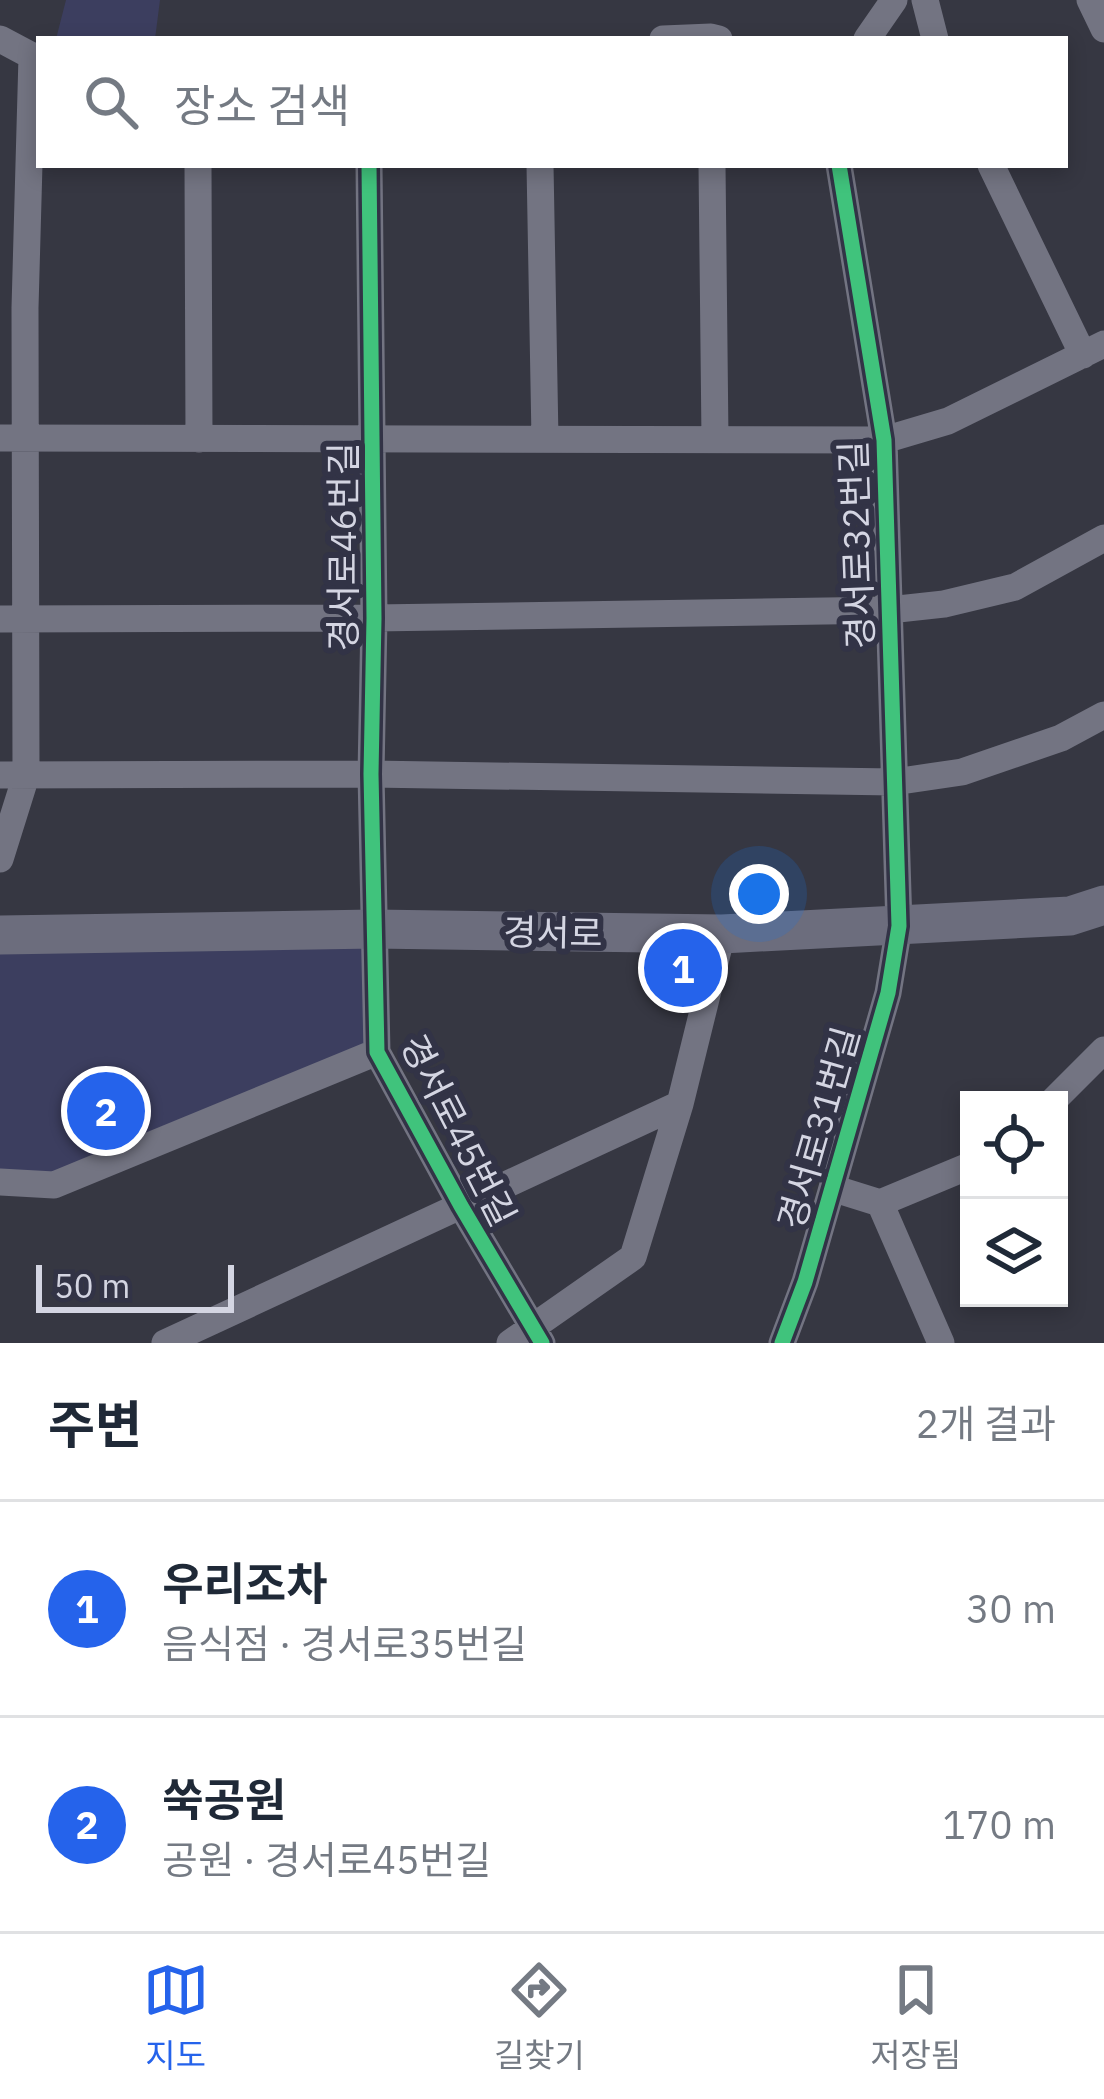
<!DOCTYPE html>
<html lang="ko">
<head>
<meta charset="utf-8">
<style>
  :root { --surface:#fff; --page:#f6f6f7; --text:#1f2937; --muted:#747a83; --line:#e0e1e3; --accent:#2563eb }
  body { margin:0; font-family:"IBM Plex Sans","Noto Sans KR",sans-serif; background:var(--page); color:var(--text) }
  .controls { position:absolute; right:36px; bottom:36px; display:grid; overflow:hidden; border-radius:0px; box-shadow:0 6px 18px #0003 }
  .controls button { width:108px; height:108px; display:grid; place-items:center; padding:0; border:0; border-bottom:3px solid var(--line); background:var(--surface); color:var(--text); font:60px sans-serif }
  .scale { position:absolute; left:36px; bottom:30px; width:198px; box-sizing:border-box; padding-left:12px; border:6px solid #d4d5e2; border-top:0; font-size:33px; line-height:42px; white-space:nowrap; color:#d4d5e2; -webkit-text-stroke:9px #323346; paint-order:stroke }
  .you { position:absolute; left:759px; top:894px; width:42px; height:42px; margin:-30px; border:9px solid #fff; border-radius:50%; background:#1a73e8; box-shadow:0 0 0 18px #1a73e833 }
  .badge { display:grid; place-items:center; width:78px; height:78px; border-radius:50%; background:var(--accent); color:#fff; font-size:39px; font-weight:700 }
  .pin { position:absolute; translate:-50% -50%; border:6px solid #fff; box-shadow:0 3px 12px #0006 }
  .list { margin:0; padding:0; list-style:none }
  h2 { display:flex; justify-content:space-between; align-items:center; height:156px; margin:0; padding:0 48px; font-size:51px }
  h2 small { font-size:39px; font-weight:400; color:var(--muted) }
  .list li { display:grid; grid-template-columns:78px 1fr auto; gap:36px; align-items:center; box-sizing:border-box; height:216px; padding:0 48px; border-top:3px solid var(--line) }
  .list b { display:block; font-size:45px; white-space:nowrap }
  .list p { margin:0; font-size:39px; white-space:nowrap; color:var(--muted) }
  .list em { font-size:39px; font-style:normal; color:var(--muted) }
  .icon { flex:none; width:66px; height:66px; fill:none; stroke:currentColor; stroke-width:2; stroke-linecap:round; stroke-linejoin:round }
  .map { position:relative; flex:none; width:1104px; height:1343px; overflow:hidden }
  .search { position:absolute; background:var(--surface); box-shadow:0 6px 18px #0003; left:36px; right:36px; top:36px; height:132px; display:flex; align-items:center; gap:30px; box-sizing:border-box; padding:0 42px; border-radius:0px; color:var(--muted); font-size:45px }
  .sheet { height:588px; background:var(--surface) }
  nav { display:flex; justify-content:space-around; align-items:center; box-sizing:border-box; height:168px; border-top:3px solid var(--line); background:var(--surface); font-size:33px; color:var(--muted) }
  nav a { display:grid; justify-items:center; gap:6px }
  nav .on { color:var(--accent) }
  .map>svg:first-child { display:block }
</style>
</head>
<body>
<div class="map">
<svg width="1104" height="1343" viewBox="0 0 1104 1343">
  <rect width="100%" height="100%" fill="#363742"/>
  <path fill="#3c3e5f" d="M66 0H160L155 39H56Z
    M367 936 370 1045 54 1177 0 1176V942Z"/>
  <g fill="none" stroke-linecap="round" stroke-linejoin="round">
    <path stroke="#737482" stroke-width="27" d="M925 0 935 39
      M1090 0 1104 29
      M0 39 32 56H39
      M663 39 711 37 719 39
      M867 39 894 0
      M198 165 199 439
      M369 165 374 618 371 774 377 1052 461 1206 542 1343
      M540 165 545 439
      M712 165 715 439
      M991 165 1083 355
      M0 438 884 440 948 421 1104 344
      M0 619 374 618 889 610 944 604 1015 587 1104 538
      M0 775 371 774 894 782 962 772 1061 738 1104 715
      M0 859 26 776 25 308 32 56
      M1054 1100 1104 1050
      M0 1182 54 1185 377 1052
      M832 1188 880 1203 941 1343
      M880 1203 969 1166
      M165 1343 680 1104
      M510 1343 633 1257 680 1104 722 934
      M782 1343 805 1282 888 993 899 926 884 440 839 165"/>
    <path stroke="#6c6d7d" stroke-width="39" d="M0 935 374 929 722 934 1070 916 1104 905"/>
    <defs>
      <path id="cycleway" d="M369 165 374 618 371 774 377 1052 461 1206 542 1343
        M782 1343 805 1282 888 993 899 926 884 440 839 165"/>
    </defs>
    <use href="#cycleway" stroke="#323346" stroke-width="22"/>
    <use href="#cycleway" stroke="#40c37c" stroke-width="15"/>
  </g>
  <g text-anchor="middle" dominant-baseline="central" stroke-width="12" stroke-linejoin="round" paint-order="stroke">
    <g font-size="36" fill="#d4d5e2" stroke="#323346">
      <text transform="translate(856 545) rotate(-92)">경서로32번길</text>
      <text transform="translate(342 547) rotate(-90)">경서로46번길</text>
      <text transform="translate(553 932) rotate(1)">경서로</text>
      <text transform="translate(818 1128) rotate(-74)">경서로31번길</text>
      <text transform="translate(459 1130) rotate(63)">경서로45번길</text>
    </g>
  </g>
</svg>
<div class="controls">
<button><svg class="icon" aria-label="locate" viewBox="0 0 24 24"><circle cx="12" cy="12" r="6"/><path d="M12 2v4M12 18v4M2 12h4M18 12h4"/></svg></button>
<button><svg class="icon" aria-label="layers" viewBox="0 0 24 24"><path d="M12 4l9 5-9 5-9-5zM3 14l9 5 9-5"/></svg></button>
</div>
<div class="scale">50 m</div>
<div class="you"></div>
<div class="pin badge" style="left:683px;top:968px">1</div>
<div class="pin badge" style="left:106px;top:1111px">2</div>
<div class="search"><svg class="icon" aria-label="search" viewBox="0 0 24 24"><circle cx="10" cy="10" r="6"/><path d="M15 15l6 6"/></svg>장소 검색</div>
</div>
<section class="sheet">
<h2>주변<small>2개 결과</small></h2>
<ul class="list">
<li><span class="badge">1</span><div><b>우리조차</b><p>음식점 · 경서로35번길</p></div><em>30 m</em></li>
<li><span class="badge">2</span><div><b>쑥공원</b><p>공원 · 경서로45번길</p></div><em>170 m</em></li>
</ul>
</section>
<nav>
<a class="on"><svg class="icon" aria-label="map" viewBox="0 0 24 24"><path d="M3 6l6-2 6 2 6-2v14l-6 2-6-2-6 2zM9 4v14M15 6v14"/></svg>지도</a>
<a><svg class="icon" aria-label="directions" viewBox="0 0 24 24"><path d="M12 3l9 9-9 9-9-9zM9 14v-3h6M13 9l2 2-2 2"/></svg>길찾기</a>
<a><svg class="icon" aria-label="saved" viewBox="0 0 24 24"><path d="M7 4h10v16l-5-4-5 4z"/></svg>저장됨</a>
</nav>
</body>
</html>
